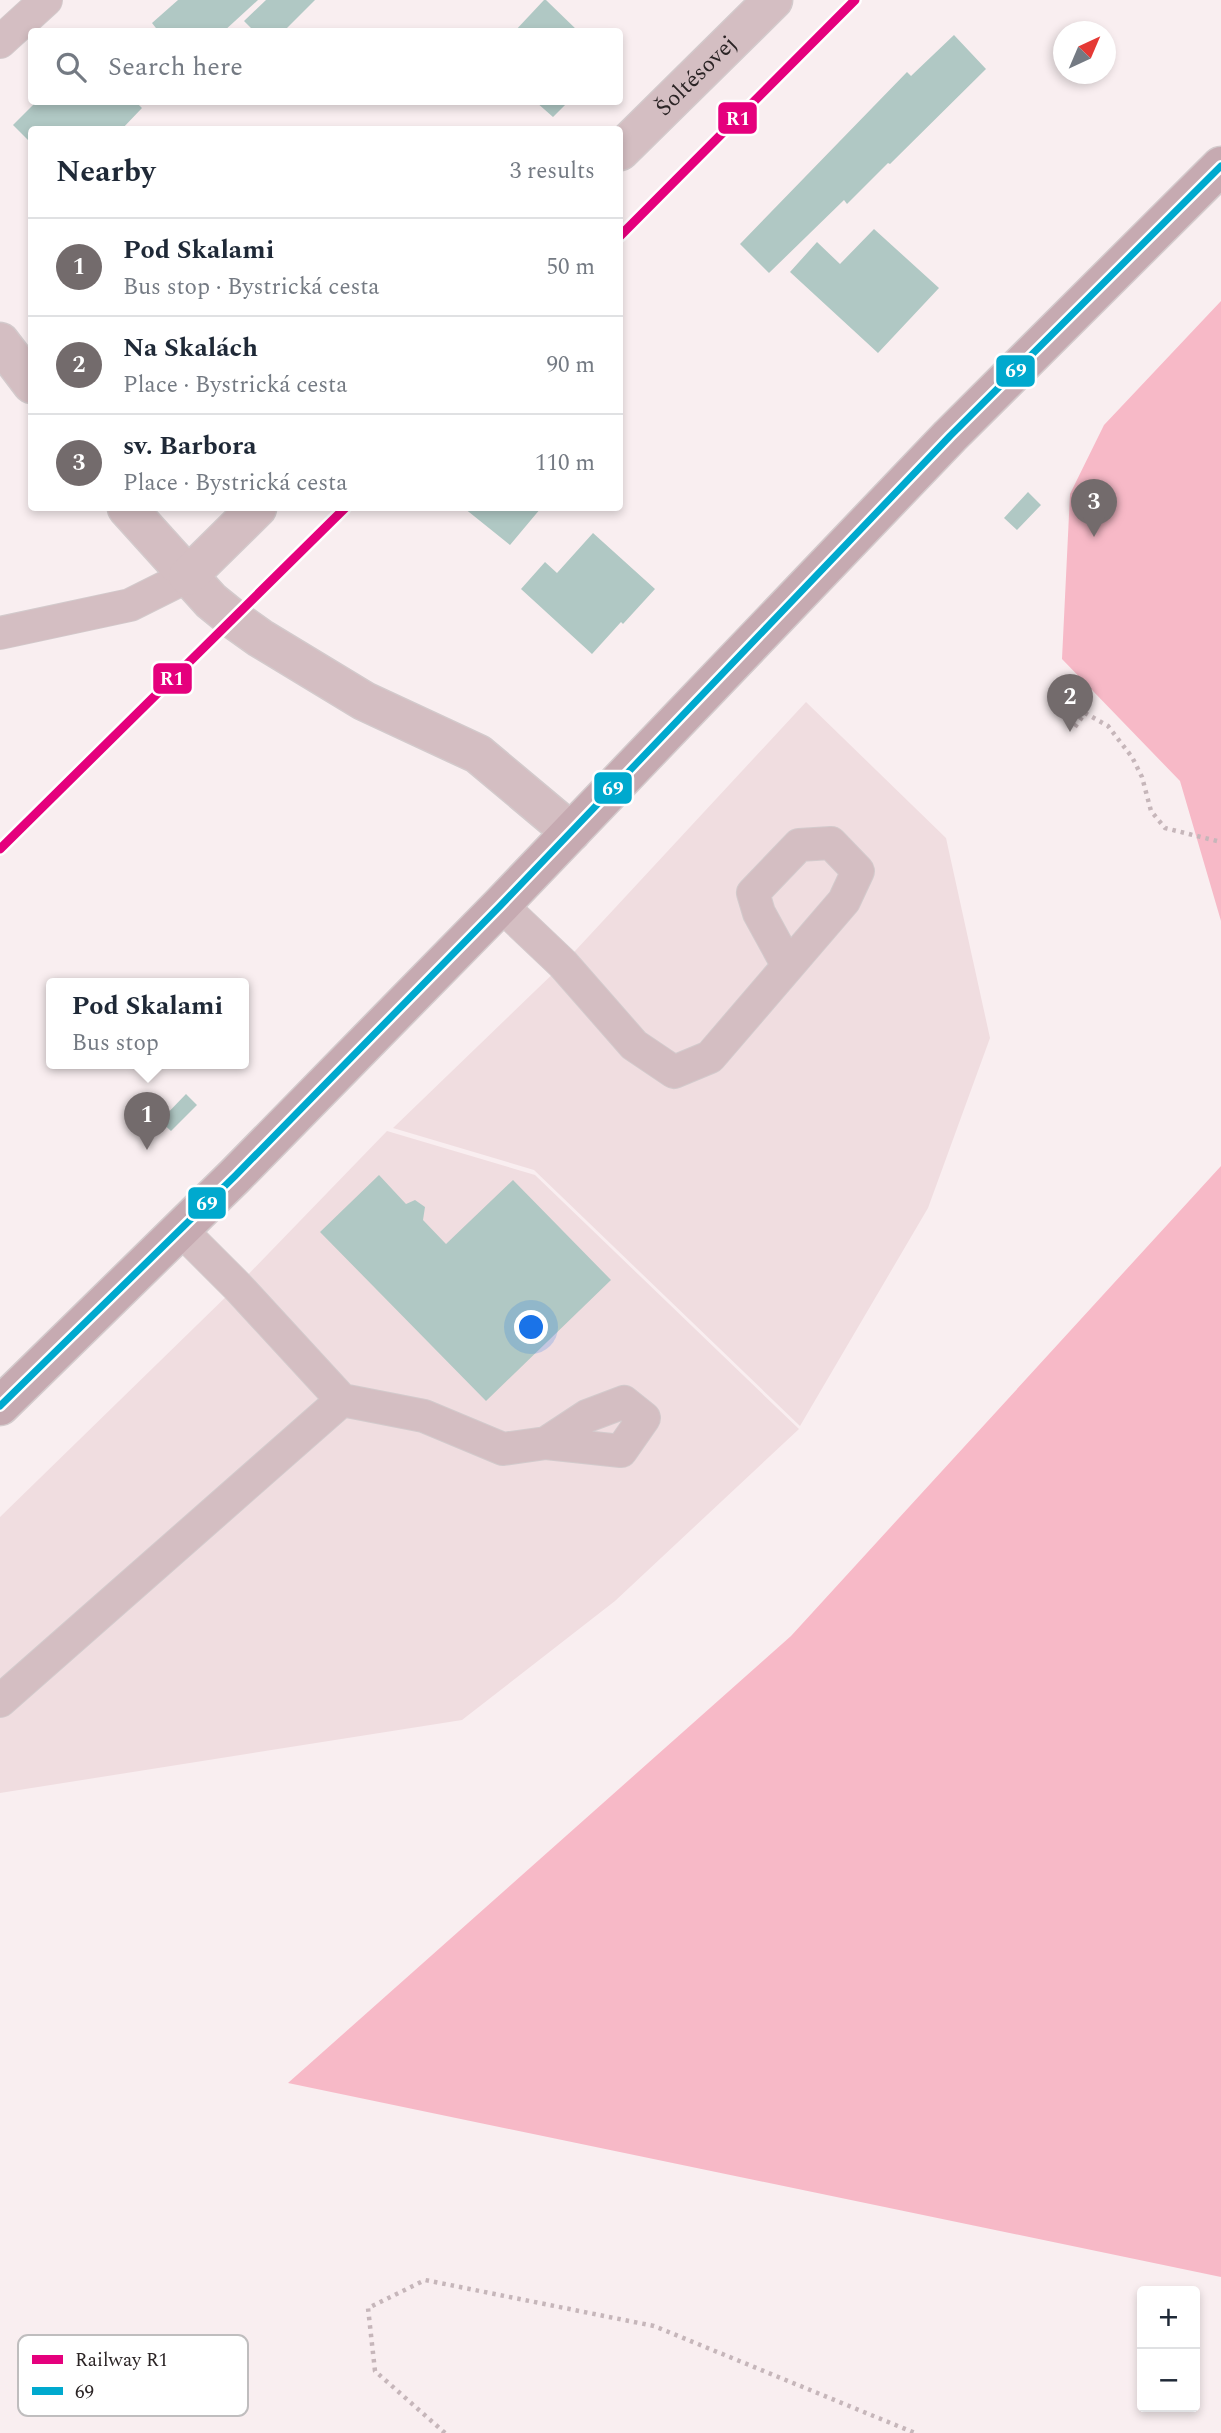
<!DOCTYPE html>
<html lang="en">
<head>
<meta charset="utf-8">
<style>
  :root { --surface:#fff; --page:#f6f6f7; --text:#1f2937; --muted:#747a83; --line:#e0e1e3; --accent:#736b6c }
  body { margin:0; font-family:Spectral,serif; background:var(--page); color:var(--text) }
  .controls { position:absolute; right:21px; bottom:21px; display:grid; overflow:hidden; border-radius:7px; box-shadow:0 4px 10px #0003 }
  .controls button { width:63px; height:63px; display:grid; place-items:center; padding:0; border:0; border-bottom:2px solid var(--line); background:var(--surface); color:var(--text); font:35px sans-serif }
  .compass { position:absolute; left:1053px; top:21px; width:63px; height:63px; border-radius:50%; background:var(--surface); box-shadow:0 4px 10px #0003; rotate:44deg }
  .you { position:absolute; left:532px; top:1328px; width:24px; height:24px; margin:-18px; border:5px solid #fff; border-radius:50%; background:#1a73e8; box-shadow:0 0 0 10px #1a73e833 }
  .badge { display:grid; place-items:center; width:46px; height:46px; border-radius:50%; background:var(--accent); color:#fff; font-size:23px; font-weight:700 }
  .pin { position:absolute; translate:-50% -58px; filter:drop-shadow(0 2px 4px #0008) }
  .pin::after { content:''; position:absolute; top:37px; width:24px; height:21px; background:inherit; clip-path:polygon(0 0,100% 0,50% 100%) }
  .popup { position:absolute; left:46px; top:978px; width:203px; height:91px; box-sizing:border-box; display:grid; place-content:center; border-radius:7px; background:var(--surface); filter:drop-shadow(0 2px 5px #0005); font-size:23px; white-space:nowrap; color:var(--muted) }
  .popup b { font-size:26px; color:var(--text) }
  .popup::after { content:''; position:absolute; left:50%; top:100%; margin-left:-14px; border:14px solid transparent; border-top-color:var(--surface) }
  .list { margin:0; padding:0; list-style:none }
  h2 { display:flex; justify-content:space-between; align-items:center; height:91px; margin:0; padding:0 28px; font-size:30px }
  h2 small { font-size:23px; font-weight:400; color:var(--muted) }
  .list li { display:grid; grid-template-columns:46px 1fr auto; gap:21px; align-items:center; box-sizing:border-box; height:98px; padding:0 28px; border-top:2px solid var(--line) }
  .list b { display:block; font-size:26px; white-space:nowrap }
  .list p { margin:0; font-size:23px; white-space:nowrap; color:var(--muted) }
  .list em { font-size:23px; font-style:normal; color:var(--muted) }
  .icon { flex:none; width:38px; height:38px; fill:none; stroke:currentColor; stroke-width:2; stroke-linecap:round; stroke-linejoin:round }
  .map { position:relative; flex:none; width:1221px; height:2433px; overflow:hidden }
  .search { position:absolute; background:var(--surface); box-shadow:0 4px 10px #0003; left:28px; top:28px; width:595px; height:77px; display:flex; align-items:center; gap:18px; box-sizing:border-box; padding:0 24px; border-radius:7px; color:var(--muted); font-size:26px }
  .panel { position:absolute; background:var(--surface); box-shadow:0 4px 10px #0003; left:28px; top:126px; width:595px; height:385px; border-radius:7px }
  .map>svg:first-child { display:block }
</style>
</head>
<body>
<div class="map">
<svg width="1221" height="2433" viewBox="0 0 1221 2433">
  <rect width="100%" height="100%" fill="#f9eef0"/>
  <path fill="#f0dde0" d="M806 702 946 838 990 1038 928 1208 800 1426 534 1170 393 1128 563 964Z
    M387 1131 535 1175 799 1429 615 1601 462 1720 0 1793V1517L237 1286Z"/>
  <path fill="#f7b9c7" d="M1221 301V921L1180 781 1062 659 1070 494 1104 425Z
    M1221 1166V2277L288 2083 791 1636Z"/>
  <path fill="#b0c8c4" d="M178 0H258L223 32H159L152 23Z
    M266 0H315L283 32H255L244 21Z
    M544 0H546L579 32H514Z
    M954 35 986 69 890 164 888 163 847 204 844 200 769 273 740 244 907 72 911 76Z
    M36 102H136L142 108 121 130H32V144L13 125Z
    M536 102H568L553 117Z
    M874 229 939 288 878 353 790 272 817 242 840 264Z
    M1028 492 1041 505 1017 530 1004 518Z
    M464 508H541L510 545Z
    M593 533 655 589 623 624 621 622 592 654 521 589 545 562 557 573Z
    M186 1094 197 1105 171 1131 160 1121Z
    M379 1175 406 1204 415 1200 425 1207 423 1220 446 1244 513 1180 611 1280 486 1401 320 1232Z"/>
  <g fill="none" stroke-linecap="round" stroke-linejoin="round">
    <defs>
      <path id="service" d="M0 42 46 0
        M0 633 130 605 188 576
        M501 905 563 964 634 1045 674 1072 710 1057 844 901 858 871 831 843 799 845 753 893 759 913 788 966
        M181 1230 237 1286 342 1400
        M0 1701 342 1400 424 1416 503 1449 546 1443 621 1451 644 1418 624 1402 587 1416 546 1443"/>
      <g id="minor">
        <path id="s1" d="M620 151 773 0"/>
        <path d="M0 342 32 384"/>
        <path d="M127 508 211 601 232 618 260 638 364 701 478 754 571 832"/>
        <path d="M188 576 257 508"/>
      </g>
      <path id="primary" d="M0 1406 235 1176 501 905 950 436 1221 166"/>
    </defs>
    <use href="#service" stroke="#d3cacc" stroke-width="34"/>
    <use href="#minor" stroke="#d3cacc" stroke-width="41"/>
    <use href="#primary" stroke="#d3cacc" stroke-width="41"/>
    <path stroke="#c6b6ba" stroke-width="4.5" stroke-dasharray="3.5 5" stroke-linecap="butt" d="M1075 727 1085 713 1108 726 1132 757 1142 777 1151 811 1165 828 1221 842
      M445 2433 375 2371 368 2308 425 2280 654 2326 915 2433"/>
    <use href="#service" stroke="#d4bec2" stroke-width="32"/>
    <use href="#minor" stroke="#d4bec2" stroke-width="38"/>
    <use href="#primary" stroke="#c6aab1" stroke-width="38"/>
    <defs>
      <path id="bus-1" d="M0 1406 235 1176 501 905 950 436 1221 166"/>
    </defs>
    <use href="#bus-1" stroke="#fff" stroke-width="12"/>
    <use href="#bus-1" stroke="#00a9ce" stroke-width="7"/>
    <defs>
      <path id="rail-1" d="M620 236 855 0
        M0 849 345 508"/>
    </defs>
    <use href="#rail-1" stroke="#fff" stroke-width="14"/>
    <use href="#rail-1" stroke="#e5007d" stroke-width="9"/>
  </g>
  <g text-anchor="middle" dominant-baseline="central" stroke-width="7" stroke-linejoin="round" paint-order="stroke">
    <g font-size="23" fill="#2b2425" stroke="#fff">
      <text stroke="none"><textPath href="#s1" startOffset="107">Šoltésovej</textPath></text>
    </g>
  </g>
  <rect x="18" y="2335" width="230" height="81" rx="10" fill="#fff" stroke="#bfbdbe" stroke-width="2"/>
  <rect x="32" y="2355" width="31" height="9" fill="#e5007d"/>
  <rect x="32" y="2387" width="31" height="8" fill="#00a9ce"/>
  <g font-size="19" fill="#2b2425">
    <text x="75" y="2366">Railway R1</text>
    <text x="75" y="2398">69</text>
  </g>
  <g stroke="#fff" stroke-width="2.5">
    <rect x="717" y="101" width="41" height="34" rx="7" fill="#e5007d"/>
    <rect x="995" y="354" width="41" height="34" rx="7" fill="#00a9ce"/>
    <rect x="152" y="662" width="41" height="33" rx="7" fill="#e5007d"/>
    <rect x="593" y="771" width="40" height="34" rx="7" fill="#00a9ce"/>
    <rect x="187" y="1186" width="40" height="34" rx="7" fill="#00a9ce"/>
  </g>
  <g font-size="19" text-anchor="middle" font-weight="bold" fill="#fff">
    <text x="738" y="125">R1</text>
    <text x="1016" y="377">69</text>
    <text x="172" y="685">R1</text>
    <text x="613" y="795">69</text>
    <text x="207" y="1210">69</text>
  </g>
</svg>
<div class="controls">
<button>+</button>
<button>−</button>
</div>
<svg class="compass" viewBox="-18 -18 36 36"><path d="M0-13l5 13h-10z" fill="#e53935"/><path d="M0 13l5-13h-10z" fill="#747a83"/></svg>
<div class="you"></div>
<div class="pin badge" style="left:147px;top:1150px">1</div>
<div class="popup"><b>Pod Skalami</b>Bus stop</div>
<div class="pin badge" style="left:1070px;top:732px">2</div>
<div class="pin badge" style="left:1094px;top:537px">3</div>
<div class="search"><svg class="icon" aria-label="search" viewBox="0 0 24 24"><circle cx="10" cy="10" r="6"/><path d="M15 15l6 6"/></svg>Search here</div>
<section class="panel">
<h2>Nearby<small>3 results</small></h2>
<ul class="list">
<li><span class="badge">1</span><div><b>Pod Skalami</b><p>Bus stop · Bystrická cesta</p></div><em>50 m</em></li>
<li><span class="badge">2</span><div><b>Na Skalách</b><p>Place · Bystrická cesta</p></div><em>90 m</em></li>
<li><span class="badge">3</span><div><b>sv. Barbora</b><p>Place · Bystrická cesta</p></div><em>110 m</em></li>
</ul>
</section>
</div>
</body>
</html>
